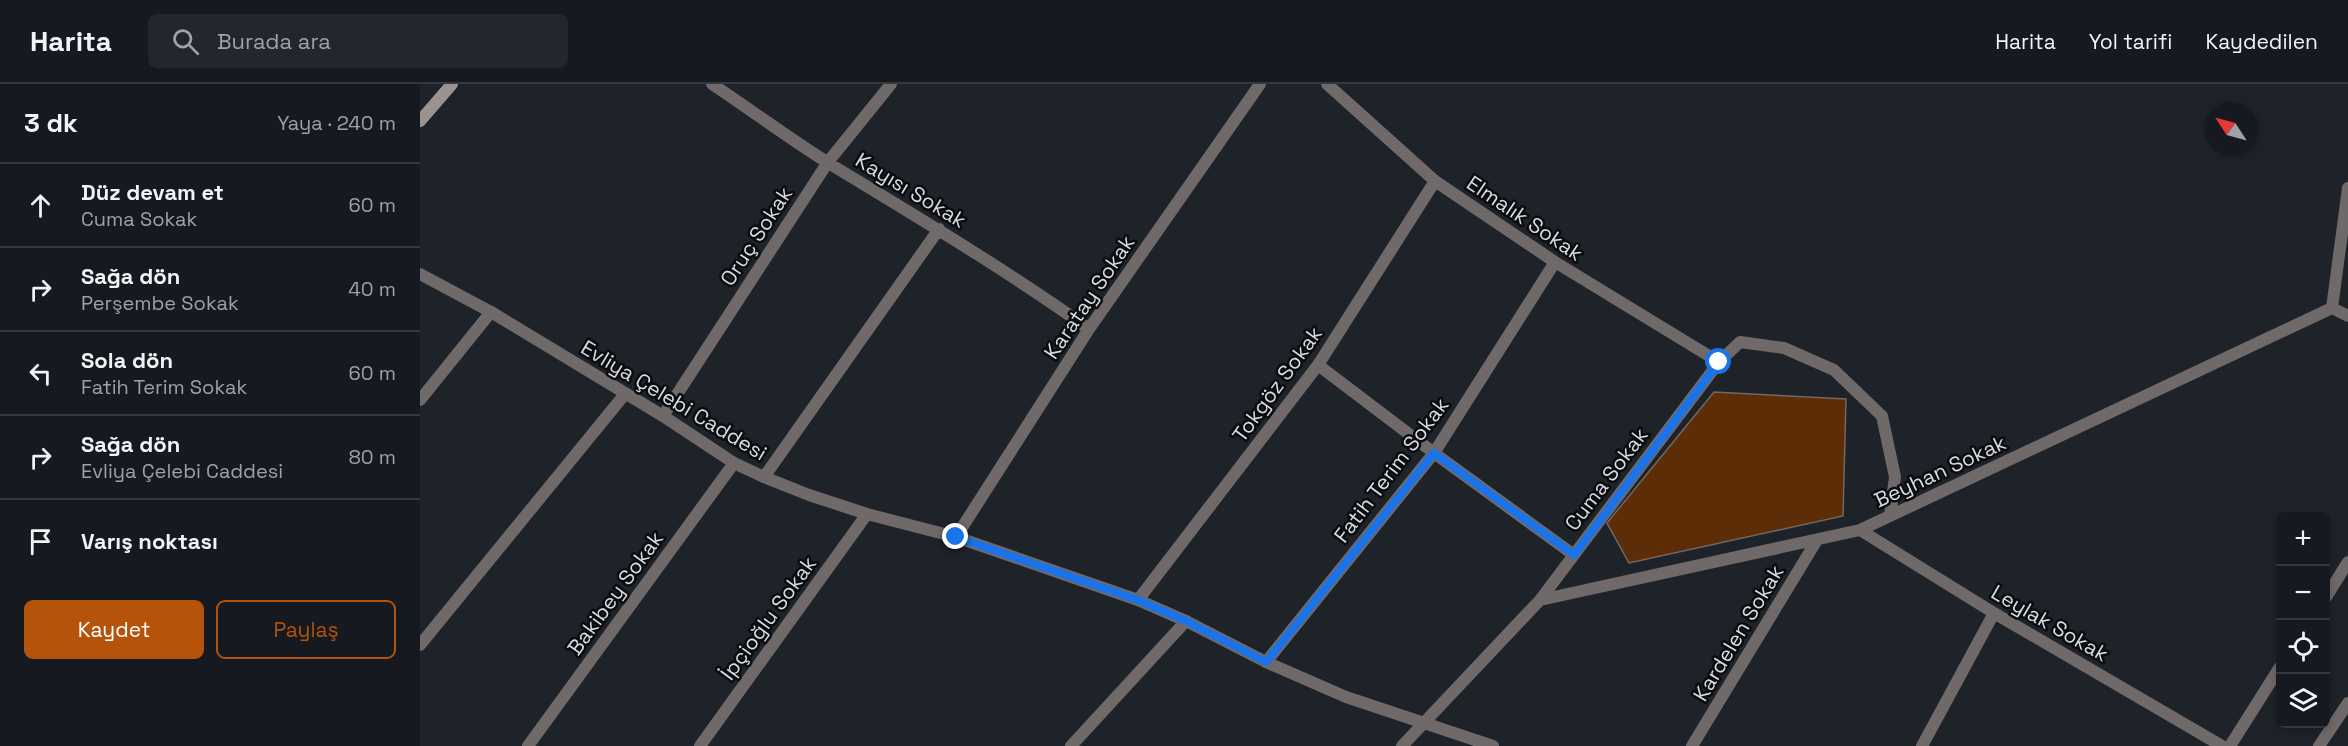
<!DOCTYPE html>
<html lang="tr">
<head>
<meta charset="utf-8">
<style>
  :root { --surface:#161a20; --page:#23272d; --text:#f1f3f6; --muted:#9ea1a5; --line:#35383e; --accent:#b45309 }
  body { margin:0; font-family:"Space Grotesk",sans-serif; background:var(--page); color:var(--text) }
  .controls { position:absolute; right:18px; bottom:18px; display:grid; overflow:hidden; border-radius:9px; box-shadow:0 3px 9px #0003 }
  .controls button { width:54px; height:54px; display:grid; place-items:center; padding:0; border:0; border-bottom:2px solid var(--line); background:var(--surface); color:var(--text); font:30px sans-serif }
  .compass { position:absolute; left:1784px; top:18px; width:54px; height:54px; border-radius:50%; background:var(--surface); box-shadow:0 3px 9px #0003; rotate:306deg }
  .stop { position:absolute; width:18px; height:18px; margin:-14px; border:4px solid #1a73e8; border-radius:50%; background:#fff }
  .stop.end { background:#1a73e8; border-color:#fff; box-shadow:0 2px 6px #0008 }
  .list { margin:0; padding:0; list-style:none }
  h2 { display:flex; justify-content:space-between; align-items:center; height:78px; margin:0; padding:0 24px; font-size:26px }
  h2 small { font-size:20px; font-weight:400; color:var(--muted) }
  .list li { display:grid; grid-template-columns:39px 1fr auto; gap:18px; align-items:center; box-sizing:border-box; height:84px; padding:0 24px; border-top:2px solid var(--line) }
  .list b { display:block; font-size:22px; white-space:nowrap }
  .list p { margin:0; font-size:20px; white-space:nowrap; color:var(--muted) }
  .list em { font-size:20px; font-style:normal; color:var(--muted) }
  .actions { display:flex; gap:12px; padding:18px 24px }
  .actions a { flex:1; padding:14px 0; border:2px solid var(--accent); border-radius:9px; text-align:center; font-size:21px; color:var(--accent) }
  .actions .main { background:var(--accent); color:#fff }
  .icon { flex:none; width:33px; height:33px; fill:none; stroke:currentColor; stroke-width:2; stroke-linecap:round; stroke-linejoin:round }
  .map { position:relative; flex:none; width:1928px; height:662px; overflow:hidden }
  header { display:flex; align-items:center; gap:36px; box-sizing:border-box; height:84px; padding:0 30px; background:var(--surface); border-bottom:2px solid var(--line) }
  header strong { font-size:28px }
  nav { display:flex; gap:33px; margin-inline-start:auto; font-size:21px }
  .search { width:420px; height:54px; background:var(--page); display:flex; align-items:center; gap:15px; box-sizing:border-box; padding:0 21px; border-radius:9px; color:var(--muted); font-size:22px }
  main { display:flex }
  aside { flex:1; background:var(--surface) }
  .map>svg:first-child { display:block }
</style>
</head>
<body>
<header>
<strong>Harita</strong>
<div class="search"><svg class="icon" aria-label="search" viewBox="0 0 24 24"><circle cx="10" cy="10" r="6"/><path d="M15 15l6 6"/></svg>Burada ara</div>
<nav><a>Harita</a><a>Yol tarifi</a><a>Kaydedilen</a></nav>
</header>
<main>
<aside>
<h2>3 dk<small>Yaya · 240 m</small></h2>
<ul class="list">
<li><svg class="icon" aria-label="ahead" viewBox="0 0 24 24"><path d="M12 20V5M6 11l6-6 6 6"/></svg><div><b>Düz devam et</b><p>Cuma Sokak</p></div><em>60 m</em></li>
<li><svg class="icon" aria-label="right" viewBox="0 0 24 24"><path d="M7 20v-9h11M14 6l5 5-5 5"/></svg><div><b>Sağa dön</b><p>Perşembe Sokak</p></div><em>40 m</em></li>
<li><svg class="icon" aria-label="left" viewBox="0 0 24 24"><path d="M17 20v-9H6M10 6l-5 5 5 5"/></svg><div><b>Sola dön</b><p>Fatih Terim Sokak</p></div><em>60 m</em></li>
<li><svg class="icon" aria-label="right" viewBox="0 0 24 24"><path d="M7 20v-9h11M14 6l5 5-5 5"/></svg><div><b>Sağa dön</b><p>Evliya Çelebi Caddesi</p></div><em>80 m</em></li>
<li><svg class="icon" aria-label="arrive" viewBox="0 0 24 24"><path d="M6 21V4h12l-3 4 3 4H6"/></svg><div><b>Varış noktası</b></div></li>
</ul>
<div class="actions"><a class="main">Kaydet</a><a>Paylaş</a></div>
</aside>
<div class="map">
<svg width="1928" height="662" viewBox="0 0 1928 662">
  <rect width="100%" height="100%" fill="#1e232a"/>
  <path fill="#5d2d07" stroke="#736862" stroke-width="1.5" d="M1294 308 1426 315 1423 432 1209 479 1187 439Z"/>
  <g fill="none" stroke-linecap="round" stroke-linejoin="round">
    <path stroke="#6f696a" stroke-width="12" d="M292 0C331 26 370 55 410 80 497 133 585 185 669 245
      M907 0 1015 97 1135 178 1299 278
      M1912 224 1928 104
      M1912 224 1928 232
      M898 281 1014 369 1154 471
      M0 316 71 228
      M243 332 408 78 471 0
      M344 393 519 145
      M1440 446 1574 529 1802 662
      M536 453 669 245 840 0
      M1906 513 1928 478
      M718 516 898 281 1015 97
      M1120 516 1440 446 1912 224
      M0 561 205 310
      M846 578 1014 369 1135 178
      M108 662 314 379
      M280 662 447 430
      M651 662 766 537
      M982 662 1120 516 1299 278 1320 258 1364 264 1414 286 1462 332 1475 393 1470 432
      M1272 662 1397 456
      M1502 662 1574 529
      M1810 662 1860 583
      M1899 662 1928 619"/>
    <path stroke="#6f696a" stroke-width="12" d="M0 190 71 228 243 332 314 379 344 393 389 411 447 430 536 453 718 516 766 537 846 578 926 613 1073 662"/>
    <path stroke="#9b9292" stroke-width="12" d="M0 37 32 0"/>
  </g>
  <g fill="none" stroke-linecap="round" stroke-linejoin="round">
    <path stroke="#1a73e8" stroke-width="8" d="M536 453 718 516 766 537 846 578 1014 369 1154 471 1299 278"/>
  </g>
  <g text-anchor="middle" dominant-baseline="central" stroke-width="5" stroke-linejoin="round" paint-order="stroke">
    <g font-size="21" fill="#d8dce1" stroke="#0a0c0f">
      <text transform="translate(491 106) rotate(31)">Kayısı Sokak</text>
      <text transform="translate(1105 134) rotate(34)">Elmalık Sokak</text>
      <text transform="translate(336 152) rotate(-57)">Oruç Sokak</text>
      <text transform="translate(669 213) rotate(-56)">Karatay Sokak</text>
      <text transform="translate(857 300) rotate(-54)">Tokgöz Sokak</text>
      <text transform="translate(254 316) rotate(31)">Evliya Çelebi Caddesi</text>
      <text transform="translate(971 386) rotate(-53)">Fatih Terim Sokak</text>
      <text transform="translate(1520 387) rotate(-25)">Beyhan Sokak</text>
      <text transform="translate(1186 395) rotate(-53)">Cuma Sokak</text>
      <text transform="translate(195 509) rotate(-54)">Bakibey Sokak</text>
      <text transform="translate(348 534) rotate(-54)">İpçioğlu Sokak</text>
      <text transform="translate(1630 539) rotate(30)">Leylak Sokak</text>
      <text transform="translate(1318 549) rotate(-59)">Kardelen Sokak</text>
    </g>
  </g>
</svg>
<div class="controls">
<button>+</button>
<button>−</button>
<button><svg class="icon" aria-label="locate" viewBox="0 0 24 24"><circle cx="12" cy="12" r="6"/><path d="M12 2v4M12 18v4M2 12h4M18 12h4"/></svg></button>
<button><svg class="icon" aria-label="layers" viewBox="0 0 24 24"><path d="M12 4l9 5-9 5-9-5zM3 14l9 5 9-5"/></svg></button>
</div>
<svg class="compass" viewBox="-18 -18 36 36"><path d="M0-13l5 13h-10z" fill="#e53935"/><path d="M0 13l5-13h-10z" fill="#9ea1a5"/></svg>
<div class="stop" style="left:1299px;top:278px"></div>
<div class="stop end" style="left:536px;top:453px"></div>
</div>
</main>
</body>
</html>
